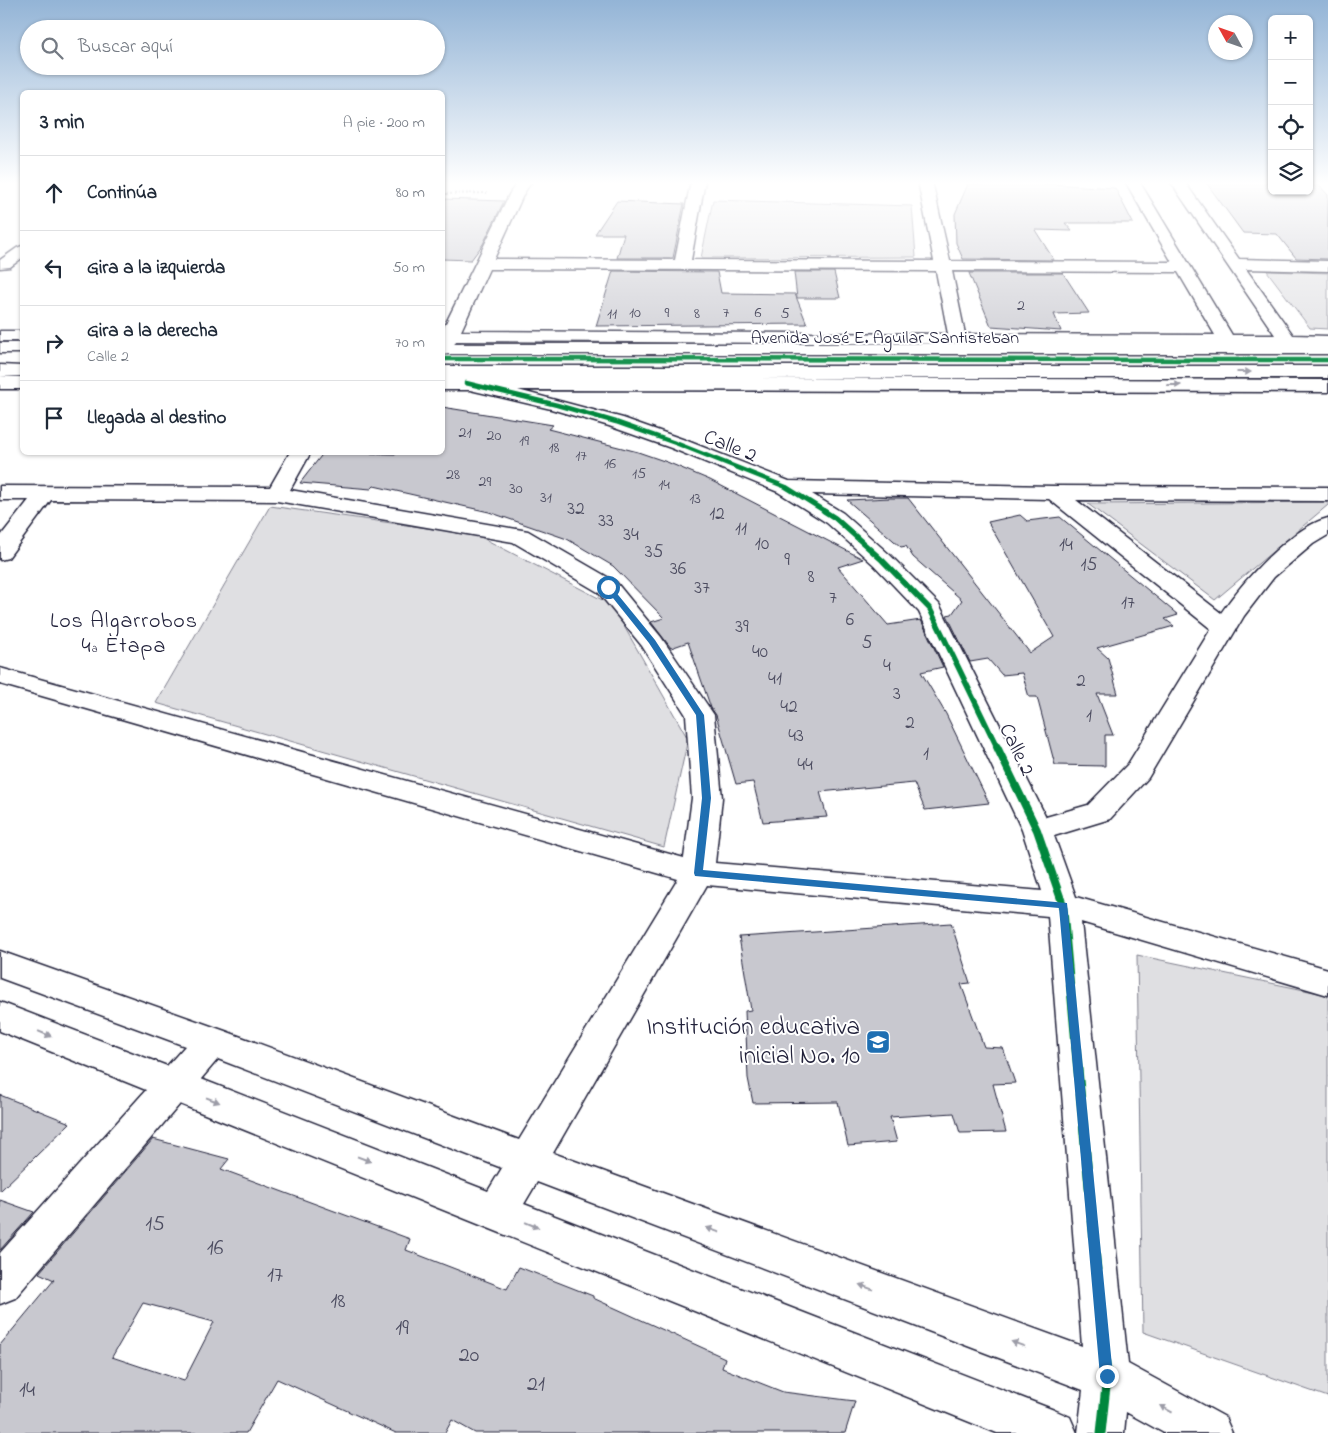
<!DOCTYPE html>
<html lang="es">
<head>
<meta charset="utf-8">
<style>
  :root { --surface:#fff; --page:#f6f6f7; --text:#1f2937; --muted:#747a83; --line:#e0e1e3 }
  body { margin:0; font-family:"Indie Flower",sans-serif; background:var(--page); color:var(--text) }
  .controls { position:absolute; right:15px; top:15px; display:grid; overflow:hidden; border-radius:8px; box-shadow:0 1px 4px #0004 }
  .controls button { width:45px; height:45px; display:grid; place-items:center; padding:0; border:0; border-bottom:1px solid var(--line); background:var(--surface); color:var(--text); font:25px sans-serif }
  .compass { position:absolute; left:1208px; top:15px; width:45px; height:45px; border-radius:50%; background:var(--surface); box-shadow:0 1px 4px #0004; rotate:310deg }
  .stop { position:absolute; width:15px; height:15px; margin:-11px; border:4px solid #1f6fb2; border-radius:50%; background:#fff }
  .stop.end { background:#1f6fb2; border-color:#fff; box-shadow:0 1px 5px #0008 }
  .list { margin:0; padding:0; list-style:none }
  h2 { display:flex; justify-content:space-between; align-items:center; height:65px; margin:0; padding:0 20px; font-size:21px }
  h2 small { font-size:16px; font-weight:400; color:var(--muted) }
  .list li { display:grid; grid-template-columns:32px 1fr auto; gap:15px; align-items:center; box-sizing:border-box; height:75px; padding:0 20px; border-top:1px solid var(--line) }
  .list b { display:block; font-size:19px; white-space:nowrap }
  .list p { margin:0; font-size:16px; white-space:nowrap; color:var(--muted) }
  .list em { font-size:16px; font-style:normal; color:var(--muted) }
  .icon { flex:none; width:28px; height:28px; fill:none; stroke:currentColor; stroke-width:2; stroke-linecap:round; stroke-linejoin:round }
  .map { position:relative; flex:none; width:1328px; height:1433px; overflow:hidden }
  .search { position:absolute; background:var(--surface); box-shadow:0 1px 4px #0004; left:20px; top:20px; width:425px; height:55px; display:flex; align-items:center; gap:12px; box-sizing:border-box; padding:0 18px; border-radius:28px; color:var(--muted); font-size:19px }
  .panel { position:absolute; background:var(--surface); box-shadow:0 1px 4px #0004; left:20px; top:90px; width:425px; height:365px; border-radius:8px }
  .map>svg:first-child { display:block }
</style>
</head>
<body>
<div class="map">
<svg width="1328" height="1433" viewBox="0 0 1328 1433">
  <rect width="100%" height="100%" fill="#fff"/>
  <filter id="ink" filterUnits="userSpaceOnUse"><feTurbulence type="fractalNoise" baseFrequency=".02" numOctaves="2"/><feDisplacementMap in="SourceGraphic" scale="10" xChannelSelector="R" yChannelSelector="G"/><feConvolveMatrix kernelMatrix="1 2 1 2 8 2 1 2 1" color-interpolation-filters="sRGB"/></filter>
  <g filter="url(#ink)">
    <path fill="#dfdfe2" stroke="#80808e" d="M713 200 912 206 916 257 701 258Z
      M1267 271 1328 273V329L1310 328Z
      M1328 502V505L1215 600 1088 504Z
      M270 506 477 535 612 605 688 739 664 847 156 703Z
      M1137 955 1328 995V1397L1143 1332Z"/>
    <path fill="#c8c8cf" stroke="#22223b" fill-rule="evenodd" d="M1205 181H1272V191H1309V181H1315L1328 195V259L1296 258 1277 234 1243 233Z
      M1034 183 1115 188 1133 223H1065L1072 231 1035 230 1054 260 963 259 956 243 955 214 968 184Z
      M442 199 504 201 483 244 471 260 442 259Z
      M617 201 684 204 673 258H617L624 234H595Z
      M613 271 717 272 721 293 795 294 807 324 596 326Z
      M794 272H834L840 298H797Z
      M969 273H1063L1089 313 1054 314 1061 331 991 326Z
      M442 407 553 425 548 429 638 452 667 462 710 480 863 559 838 567 888 625 921 620 943 667 921 672 946 714 989 803 925 810 914 783 820 792 827 817 763 822 753 782 736 784 716 715 711 708 688 642 671 648 651 622 664 618 613 566 567 539 489 512 374 486 371 489 300 483 324 452 395 454 397 452H442Z
      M891 498H908L1030 653 1054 637 988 522 1020 515 1027 521 1060 517 1178 615 1165 619 1174 626 1097 648 1108 658 1118 694H1097L1113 735H1105V766L1055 765 1037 697H1029L1022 673 1002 675 988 659 970 662 947 615 952 614 962 600 913 557 906 546 901 547 847 500Z
      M951 923 970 983 961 984 984 1047 1003 1048 1015 1083 993 1084 1006 1132 960 1133 954 1113 890 1117 897 1142 848 1146 838 1102 753 1103 748 1078 745 1011 751 1010 739 937Z
      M0 1095 70 1123 0 1191Z
      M153 1139 229 1159 221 1169 410 1239 406 1250 507 1289 519 1267 593 1296V1298L725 1358 722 1368 783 1392 855 1401 845 1433H475L452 1420 445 1433H396L277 1379 246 1433H0V1345L54 1280 39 1273ZM143 1303 214 1322 184 1381 112 1357Z
      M0 1200 34 1212 0 1250Z"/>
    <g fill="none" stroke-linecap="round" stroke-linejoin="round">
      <defs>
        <path id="minor" d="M518 181H532L524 193 494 259 675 260 691 181H705L691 260 934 261 918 181H932L950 261 1172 262 1125 181H1139L1232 335H1275L1170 181H1184L1239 259 1328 261V271L1246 269 1293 335 1328 336V346L456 341 449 354 442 355V331L510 193ZM489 269 936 271 948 334 461 331ZM952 271 1178 272 1215 335 965 334Z
          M22 246V258L10 267 0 268V260L17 248Z
          M0 331H22V341H0Z
          M0 377H22V389H0Z
          M466 377 1328 380V392L518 390 623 418 685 440 789 481 1054 486 1328 487V501L1076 500 1221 613C1243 581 1290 528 1328 518V535L1313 544 1274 577 1244 616 1148 778 1110 819 1054 836 1076 897 1328 969V995L1081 922 1128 1364 1225 1417 1232 1433H1164L1126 1412 1124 1433H1078L1083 1390 537 1182 524 1204 1054 1410 1070 1417 1077 1433H997L180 1104 15 1298 0 1304V1253L146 1090 0 1031V1002L167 1066 185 1046 0 978V951L225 1031 519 1140 678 879 0 684V668L684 858 692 798 686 715 642 646 598 592 513 542 277 501 51 500 8 558 0 560V537L29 500H0V486L270 487 290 452H311L290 490 528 531 616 582 661 637 714 715 722 798 715 863 1042 891 1022 830 919 612 874 565 827 523 778 492 671 448 609 426 551 409 470 390H442V378ZM812 494 1049 499 1211 629 1128 764 1088 805 1046 817 939 604 890 555 843 513ZM707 885 1048 916 1082 1346 553 1153ZM218 1059 502 1168 488 1191 201 1079Z"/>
        <path id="major" d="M0 343H22V353H0Z
          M442 344H1328V354H442Z
          M0 365 22 366V376L0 377Z
          M442 366H1328V378H442Z"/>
      </defs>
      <use href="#minor" stroke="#22223b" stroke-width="3"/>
      <use href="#major" stroke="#22223b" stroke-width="3"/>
      <path stroke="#22223b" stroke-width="2" stroke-dasharray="2 2" stroke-linecap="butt" d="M442 194 487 193"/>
      <use href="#minor" fill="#fff" fill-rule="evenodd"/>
      <use href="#major" fill="#fff" fill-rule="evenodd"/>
      <defs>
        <path id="cycleway-far3" d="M442 359 1328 360
          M466 383 557 405 616 422 678 444 786 487 826 512"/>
        <path id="cycleway-far2" d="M824 511 835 518 882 560 930 609 998 749"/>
        <path id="cycleway-far1" d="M997 747 1037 830 1063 905 1076 1050"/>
        <path id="cycleway" d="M1076 1048 1107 1377 1101 1433"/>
      </defs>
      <use href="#cycleway-far3" stroke="#fff" stroke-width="7"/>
      <use href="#cycleway-far2" stroke="#fff" stroke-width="9"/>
      <use href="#cycleway-far1" stroke="#fff" stroke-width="11"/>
      <use href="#cycleway" stroke="#fff" stroke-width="12"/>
      <use href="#cycleway-far3" stroke="#00873e" stroke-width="4.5"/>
      <use href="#cycleway-far2" stroke="#00873e" stroke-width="5.5"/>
      <use href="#cycleway-far1" stroke="#00873e" stroke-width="8"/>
      <use href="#cycleway" stroke="#00873e" stroke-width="9"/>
    </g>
    <defs><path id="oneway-solid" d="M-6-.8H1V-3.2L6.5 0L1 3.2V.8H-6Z" transform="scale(1.25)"/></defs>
    <g fill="#9c9ca7">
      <use href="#oneway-solid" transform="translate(1244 372)"/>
      <use href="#oneway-solid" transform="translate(1174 385)"/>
      <use href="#oneway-solid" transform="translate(45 1034) rotate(22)"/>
      <use href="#oneway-solid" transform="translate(213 1100) rotate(21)"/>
      <use href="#oneway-solid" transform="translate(364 1159) rotate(21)"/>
      <use href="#oneway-solid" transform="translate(532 1225) rotate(22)"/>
      <use href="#oneway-solid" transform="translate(713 1230) rotate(-160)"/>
      <use href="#oneway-solid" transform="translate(866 1287) rotate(-160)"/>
      <use href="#oneway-solid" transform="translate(1018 1344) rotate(-160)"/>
      <use href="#oneway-solid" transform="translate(1166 1409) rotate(-151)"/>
    </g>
  </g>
  <linearGradient id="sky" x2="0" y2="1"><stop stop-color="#93b4d6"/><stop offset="0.48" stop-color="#fff"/><stop offset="1" stop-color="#fff" stop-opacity="0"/></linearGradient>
  <rect width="1328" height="381" fill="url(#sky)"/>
  <path fill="#1f6fb2" d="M605 585H610L655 640 704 715 711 798 703 870 1067 903 1113 1376 1112 1381 1107 1383 1102 1381 1100 1376 1059 908 695 876 694 873 702 798 696 715 649 643 605 588Z"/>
  <defs>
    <symbol id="school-square" viewBox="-11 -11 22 22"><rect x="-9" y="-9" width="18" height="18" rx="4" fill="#1f6fb2" stroke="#fff"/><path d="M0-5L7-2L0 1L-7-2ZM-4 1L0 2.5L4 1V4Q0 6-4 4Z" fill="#fff"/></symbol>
  </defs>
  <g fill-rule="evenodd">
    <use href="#school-square" x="864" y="1028" width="28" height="28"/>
  </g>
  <g text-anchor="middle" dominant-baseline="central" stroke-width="4" stroke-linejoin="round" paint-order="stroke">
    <g font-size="16" fill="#4c4c60">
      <text x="1021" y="306">2</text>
      <text x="635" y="313">10</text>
      <text x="667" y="313">9</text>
      <text x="726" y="313">7</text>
      <text x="758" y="313">6</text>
      <text x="612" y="314">11</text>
      <text x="697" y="314">8</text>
      <text x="785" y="314">5</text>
      <text x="465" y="433">21</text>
      <text x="494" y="436">20</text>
      <text x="524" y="441">19</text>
      <text x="554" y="448">18</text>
      <text x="581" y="456">17</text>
      <text x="610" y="464">16</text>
      <text x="639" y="474">15</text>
      <text x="453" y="475">28</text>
      <text x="485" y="482">29</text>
      <text x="664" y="485">14</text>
      <text x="516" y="489">30</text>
      <text x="546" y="498">31</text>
      <text x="695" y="499">13</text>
    </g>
    <g font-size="18" fill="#22223b" stroke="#fff">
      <text x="885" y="339">Avenida José E. Aguilar Santisteban</text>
    </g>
    <g font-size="19" fill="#4c4c60">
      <text x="576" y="509">32</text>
      <text x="717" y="514">12</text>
      <text x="606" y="521">33</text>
      <text x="741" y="529">11</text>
      <text x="631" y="535">34</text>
      <text x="762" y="544">10</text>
      <text x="1066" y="545">14</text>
      <text x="654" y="552">35</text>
      <text x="787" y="560">9</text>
      <text x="1089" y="565">15</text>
      <text x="678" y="569">36</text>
      <text x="811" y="577">8</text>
      <text x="702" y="588">37</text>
      <text x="833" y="598">7</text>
      <text x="1128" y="603">17</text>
      <text x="850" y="620">6</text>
      <text x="742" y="627">39</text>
      <text x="867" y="643">5</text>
      <text x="760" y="652">40</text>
      <text x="887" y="666">4</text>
      <text x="775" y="679">41</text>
      <text x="1081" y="681">2</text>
      <text x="897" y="694">3</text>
      <text x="789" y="707">42</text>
      <text x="1089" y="716">1</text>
      <text x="910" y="723">2</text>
      <text x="796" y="736">43</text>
      <text x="926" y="754">1</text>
      <text x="805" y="765">44</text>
    </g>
    <g font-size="21" fill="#22223b" stroke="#fff">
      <text transform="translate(730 447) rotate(22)">Calle 2</text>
      <text transform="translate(1016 750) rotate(64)">Calle 2</text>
    </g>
    <g font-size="22" letter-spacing="1" fill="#22223b" stroke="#fff">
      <text x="124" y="622">Los Algarrobos<tspan x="124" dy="25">4ª Etapa</tspan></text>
    </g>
    <g font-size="22" fill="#4c4c60">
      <text x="155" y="1225">15</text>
      <text x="215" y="1249">16</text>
      <text x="275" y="1276">17</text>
      <text x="338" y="1302">18</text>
      <text x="402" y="1329">19</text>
      <text x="469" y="1356">20</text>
      <text x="536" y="1385">21</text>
      <text x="27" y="1391">14</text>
    </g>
    <g font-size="25" fill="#22223b" stroke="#fff" text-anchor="end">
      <text x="860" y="1028">Institución educativa<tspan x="860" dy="29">inicial No. 10</tspan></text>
    </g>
  </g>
</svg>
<div class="controls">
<button>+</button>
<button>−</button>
<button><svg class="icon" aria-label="locate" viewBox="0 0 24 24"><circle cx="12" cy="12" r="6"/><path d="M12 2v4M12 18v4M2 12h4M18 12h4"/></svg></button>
<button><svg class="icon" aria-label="layers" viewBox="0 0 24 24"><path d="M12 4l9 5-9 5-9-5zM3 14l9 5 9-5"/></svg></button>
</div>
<svg class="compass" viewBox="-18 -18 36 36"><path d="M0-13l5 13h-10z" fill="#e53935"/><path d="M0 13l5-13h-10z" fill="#747a83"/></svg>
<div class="stop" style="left:608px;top:587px"></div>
<div class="stop end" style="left:1107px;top:1376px"></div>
<div class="search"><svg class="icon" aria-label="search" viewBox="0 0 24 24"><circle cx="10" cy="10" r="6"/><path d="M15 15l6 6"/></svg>Buscar aquí</div>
<section class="panel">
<h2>3 min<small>A pie · 200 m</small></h2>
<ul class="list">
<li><svg class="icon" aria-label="ahead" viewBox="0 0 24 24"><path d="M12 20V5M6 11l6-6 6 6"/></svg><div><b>Continúa</b></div><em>80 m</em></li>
<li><svg class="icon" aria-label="left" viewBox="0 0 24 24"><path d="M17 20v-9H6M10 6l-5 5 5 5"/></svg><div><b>Gira a la izquierda</b></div><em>50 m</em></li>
<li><svg class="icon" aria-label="right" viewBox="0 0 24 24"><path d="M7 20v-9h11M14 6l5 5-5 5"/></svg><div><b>Gira a la derecha</b><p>Calle 2</p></div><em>70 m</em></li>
<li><svg class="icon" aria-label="arrive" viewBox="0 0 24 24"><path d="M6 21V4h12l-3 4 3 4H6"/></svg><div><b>Llegada al destino</b></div></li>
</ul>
</section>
</div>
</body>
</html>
